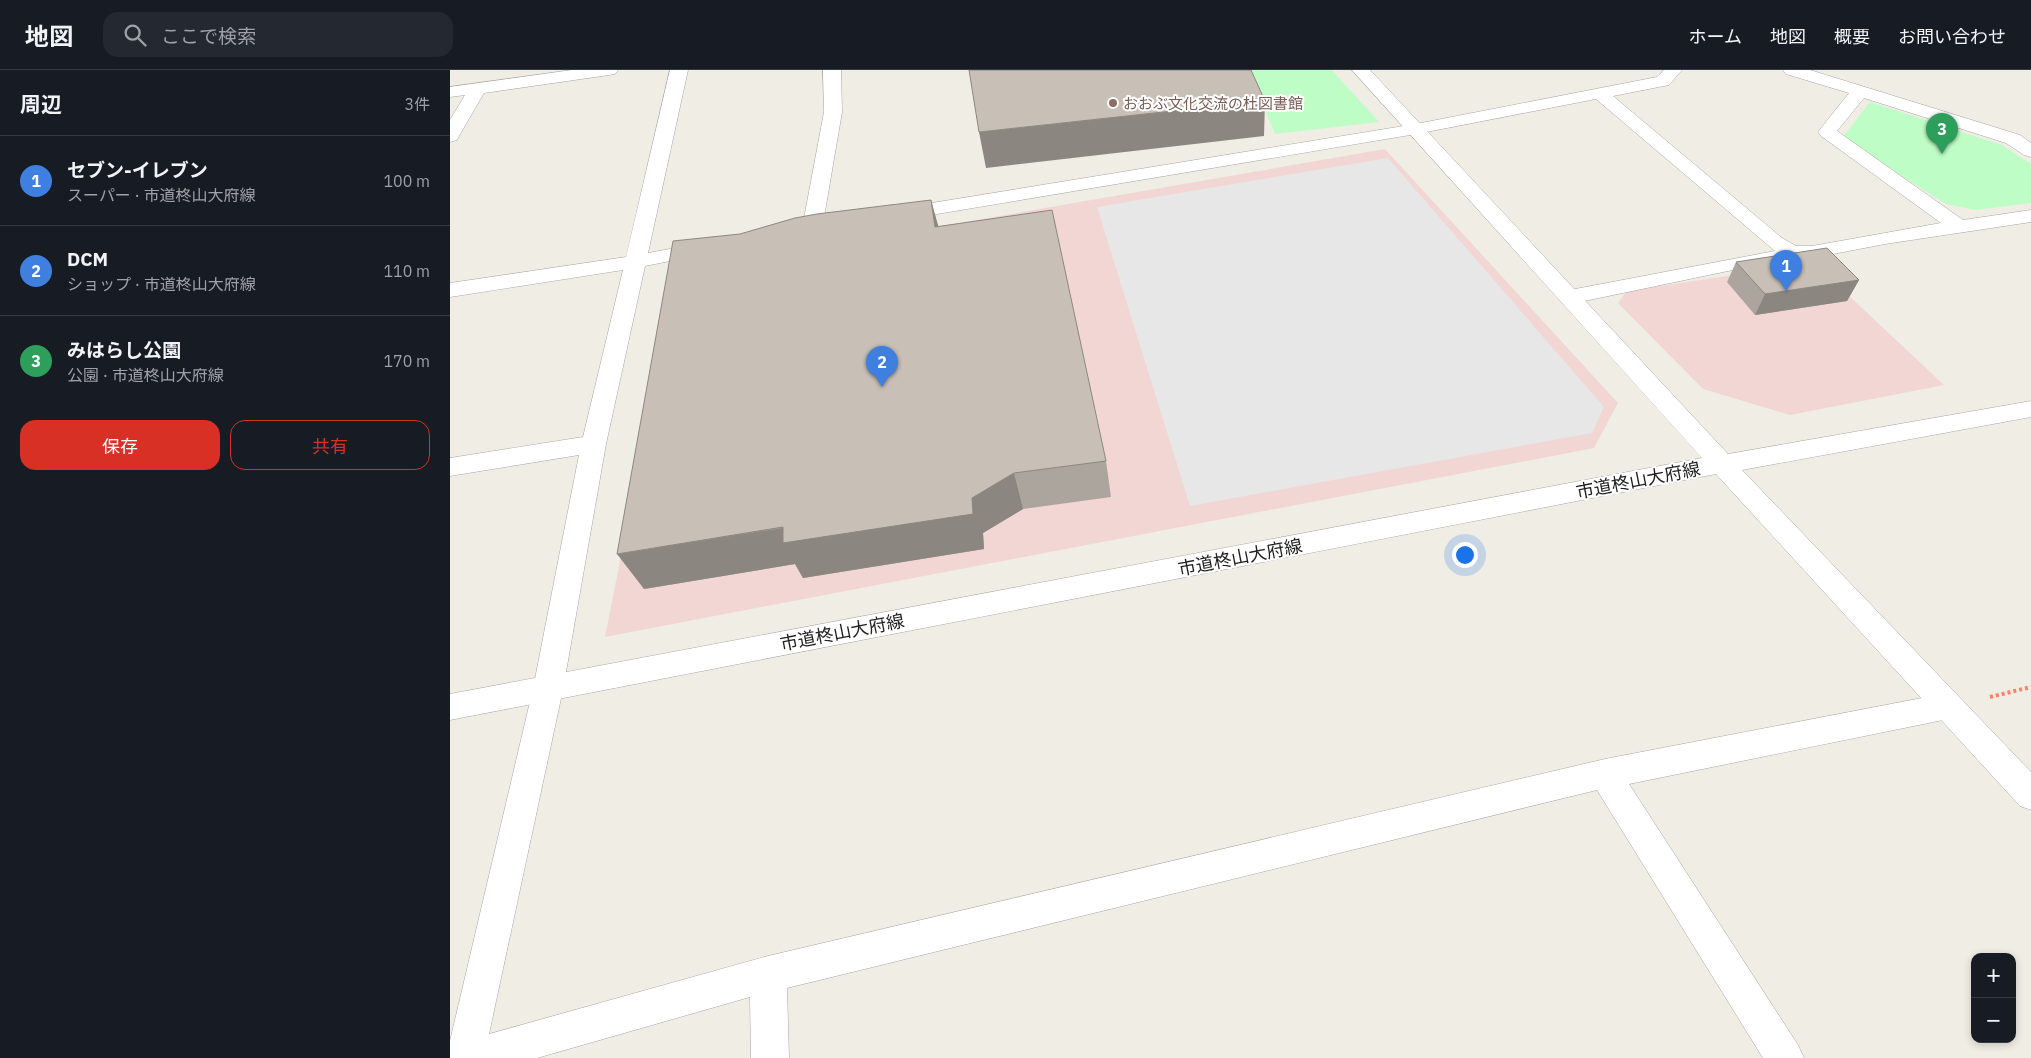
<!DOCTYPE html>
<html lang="ja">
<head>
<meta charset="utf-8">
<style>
  :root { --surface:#171b24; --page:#242831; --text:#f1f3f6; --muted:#9ea1a6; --line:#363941; --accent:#d93025 }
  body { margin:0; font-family:"IBM Plex Sans","Noto Sans JP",sans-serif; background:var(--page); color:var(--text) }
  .controls { position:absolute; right:15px; bottom:15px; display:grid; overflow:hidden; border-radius:10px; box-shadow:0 2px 8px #0003 }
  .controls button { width:45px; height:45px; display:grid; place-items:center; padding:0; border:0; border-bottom:1px solid var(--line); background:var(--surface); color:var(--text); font:25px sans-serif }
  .you { position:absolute; left:1014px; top:484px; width:18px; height:18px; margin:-12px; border:4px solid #fff; border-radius:50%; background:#1a73e8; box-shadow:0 0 0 8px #1a73e833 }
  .badge { display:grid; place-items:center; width:32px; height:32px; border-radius:50%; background:var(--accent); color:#fff; font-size:16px; font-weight:700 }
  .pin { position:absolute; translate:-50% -41px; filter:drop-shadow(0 1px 2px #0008) }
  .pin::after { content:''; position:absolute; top:26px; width:18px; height:15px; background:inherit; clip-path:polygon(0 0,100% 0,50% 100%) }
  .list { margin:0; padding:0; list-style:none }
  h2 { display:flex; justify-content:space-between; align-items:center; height:65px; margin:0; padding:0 20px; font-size:21px }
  h2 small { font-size:16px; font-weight:400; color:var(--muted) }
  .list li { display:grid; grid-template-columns:32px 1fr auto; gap:15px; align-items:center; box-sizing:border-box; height:90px; padding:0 20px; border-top:1px solid var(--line) }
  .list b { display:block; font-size:19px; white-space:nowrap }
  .list p { margin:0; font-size:16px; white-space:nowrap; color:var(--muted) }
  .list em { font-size:16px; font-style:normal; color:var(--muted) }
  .actions { display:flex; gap:10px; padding:15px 20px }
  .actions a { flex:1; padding:11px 0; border:1px solid var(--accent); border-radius:15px; text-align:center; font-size:18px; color:var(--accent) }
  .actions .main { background:var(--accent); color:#fff }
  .icon { flex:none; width:28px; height:28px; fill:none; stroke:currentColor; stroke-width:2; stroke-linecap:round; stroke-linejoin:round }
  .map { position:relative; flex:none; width:1581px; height:988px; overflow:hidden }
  header { display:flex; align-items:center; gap:30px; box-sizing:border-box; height:70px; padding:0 25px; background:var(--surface); border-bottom:1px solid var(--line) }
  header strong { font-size:24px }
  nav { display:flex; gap:28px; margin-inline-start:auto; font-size:18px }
  .search { width:350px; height:45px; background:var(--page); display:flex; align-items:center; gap:12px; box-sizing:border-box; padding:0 18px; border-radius:15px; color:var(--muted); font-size:19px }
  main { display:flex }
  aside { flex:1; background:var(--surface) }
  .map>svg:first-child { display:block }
</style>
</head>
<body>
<header>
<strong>地図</strong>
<div class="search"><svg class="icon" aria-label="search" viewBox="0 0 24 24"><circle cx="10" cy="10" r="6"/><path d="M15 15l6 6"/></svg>ここで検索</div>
<nav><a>ホーム</a><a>地図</a><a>概要</a><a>お問い合わせ</a></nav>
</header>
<main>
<aside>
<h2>周辺<small>3件</small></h2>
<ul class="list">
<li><span class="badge" style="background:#3f7fe0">1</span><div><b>セブン-イレブン</b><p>スーパー · 市道柊山大府線</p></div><em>100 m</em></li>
<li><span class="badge" style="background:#3f7fe0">2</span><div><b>DCM</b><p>ショップ · 市道柊山大府線</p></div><em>110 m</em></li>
<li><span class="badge" style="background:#2e9e5b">3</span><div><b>みはらし公園</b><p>公園 · 市道柊山大府線</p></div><em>170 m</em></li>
</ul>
<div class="actions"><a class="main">保存</a><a>共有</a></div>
</aside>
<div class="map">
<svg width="1581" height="988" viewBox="0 0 1581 988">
  <rect width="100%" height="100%" fill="#f0ede4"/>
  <path fill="#f2d6d3" d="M935 79 1168 333 1144 378 155 567 227 202Z
    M1364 193 1494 315 1340 345 1253 319 1168 233 1177 221Z"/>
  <path fill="#bffdc7" d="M798 0H882L929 52 825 64Z
    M1420 32 1552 75 1581 94V133L1525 140 1496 134 1392 68Z"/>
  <path fill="#e7e7e7" d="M938 88 1154 337 1142 363 740 436 647 137Z"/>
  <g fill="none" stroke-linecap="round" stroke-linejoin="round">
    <defs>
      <path id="minor" d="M122 0H168L165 4 159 5 34 23 9 66 7 70 0 72V50L15 25 0 27V17Z
        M220 0H238L198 183 258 172 265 174 268 178 265 182 195 196 156 374 113 619 39 964 318 886 1155 689 1498 623 1509 627 1513 636 1509 645 1498 649 1179 714 1348 975 1354 988H1313L1147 720 337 918 339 988H301L300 927 87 988H0V971L83 619 129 385 0 406V388L133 367 173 200 0 227V213L176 187Z
        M373 0H391L392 42 372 159 369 163 362 165 355 163 352 159 374 42Z
        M1214 0H1232L1219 15 1163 26 1332 168 1346 176H1362L1491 153 1371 66 1368 62 1399 23 1336 4 1333 0H1360L1570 65 1581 73V87L1574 85 1556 73 1414 28 1387 61 1513 150 1581 140V152L1435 174 1362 188H1342L1330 184 1331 186 1328 190 1321 192 1120 234 1112 232 1109 227 1112 222 1120 220 1325 181 1146 29 966 64 445 151 438 149 435 145 438 141 445 139 966 54 1207 7Z"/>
      <path id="tertiary" d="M902 0H920L1278 384 1581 331V347L1292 400 1581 702V740L1570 736 1266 404 0 650V624L1252 388Z"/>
    </defs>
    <use href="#minor" stroke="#a6a6a6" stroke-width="1"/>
    <use href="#tertiary" stroke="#a6a6a6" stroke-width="1"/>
    <path stroke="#ff7f67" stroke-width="4" stroke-dasharray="3 3" stroke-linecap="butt" d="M1540 627 1581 617"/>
    <use href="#minor" fill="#fff" fill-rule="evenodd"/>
    <use href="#tertiary" fill="#fff" fill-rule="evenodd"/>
  </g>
  <path fill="#aca59d" d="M481 130 488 157 656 391 661 427 573 439 533 463 534 479 353 508 345 494 194 519 290 164Z
    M1286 192 1409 210 1397 231 1305 245 1277 212Z"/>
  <path fill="#8c8680" d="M815 31 814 66 536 98 529 62Z
    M481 130 491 166 485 157Z
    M1409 210 1397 231 1305 245 1315 224Z
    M564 403 573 439 533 463 534 479 353 508 345 494 194 519 167 484 522 428Z"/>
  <path fill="#c8c0b7" stroke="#8c8680" d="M519 0H801L815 31 529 62Z
    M481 130 485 157 602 140 656 391 564 403 522 428 523 444 333 473V457L167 484 223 171 290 164 345 148 367 144Z
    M1377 178 1409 210 1315 224 1286 192Z"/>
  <circle fill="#8d6e63" stroke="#fff" stroke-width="2" cx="663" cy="33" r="5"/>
  <g text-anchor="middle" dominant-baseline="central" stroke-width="4" stroke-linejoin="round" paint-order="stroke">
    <g font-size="15" fill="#785e54" stroke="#fff" text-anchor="start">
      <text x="673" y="33">おおぶ文化交流の杜図書館</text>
    </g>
    <g font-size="18" fill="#1f1f1f" stroke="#fff">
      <text transform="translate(1188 410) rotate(-11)">市道柊山大府線</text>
      <text transform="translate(790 487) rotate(-11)">市道柊山大府線</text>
      <text transform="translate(392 562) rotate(-11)">市道柊山大府線</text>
    </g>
  </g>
</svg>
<div class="controls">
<button>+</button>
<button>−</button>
</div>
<div class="you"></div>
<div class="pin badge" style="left:1336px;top:221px;background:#3f7fe0">1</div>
<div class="pin badge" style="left:432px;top:317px;background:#3f7fe0">2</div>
<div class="pin badge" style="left:1492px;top:84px;background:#2e9e5b">3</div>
</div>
</main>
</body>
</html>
